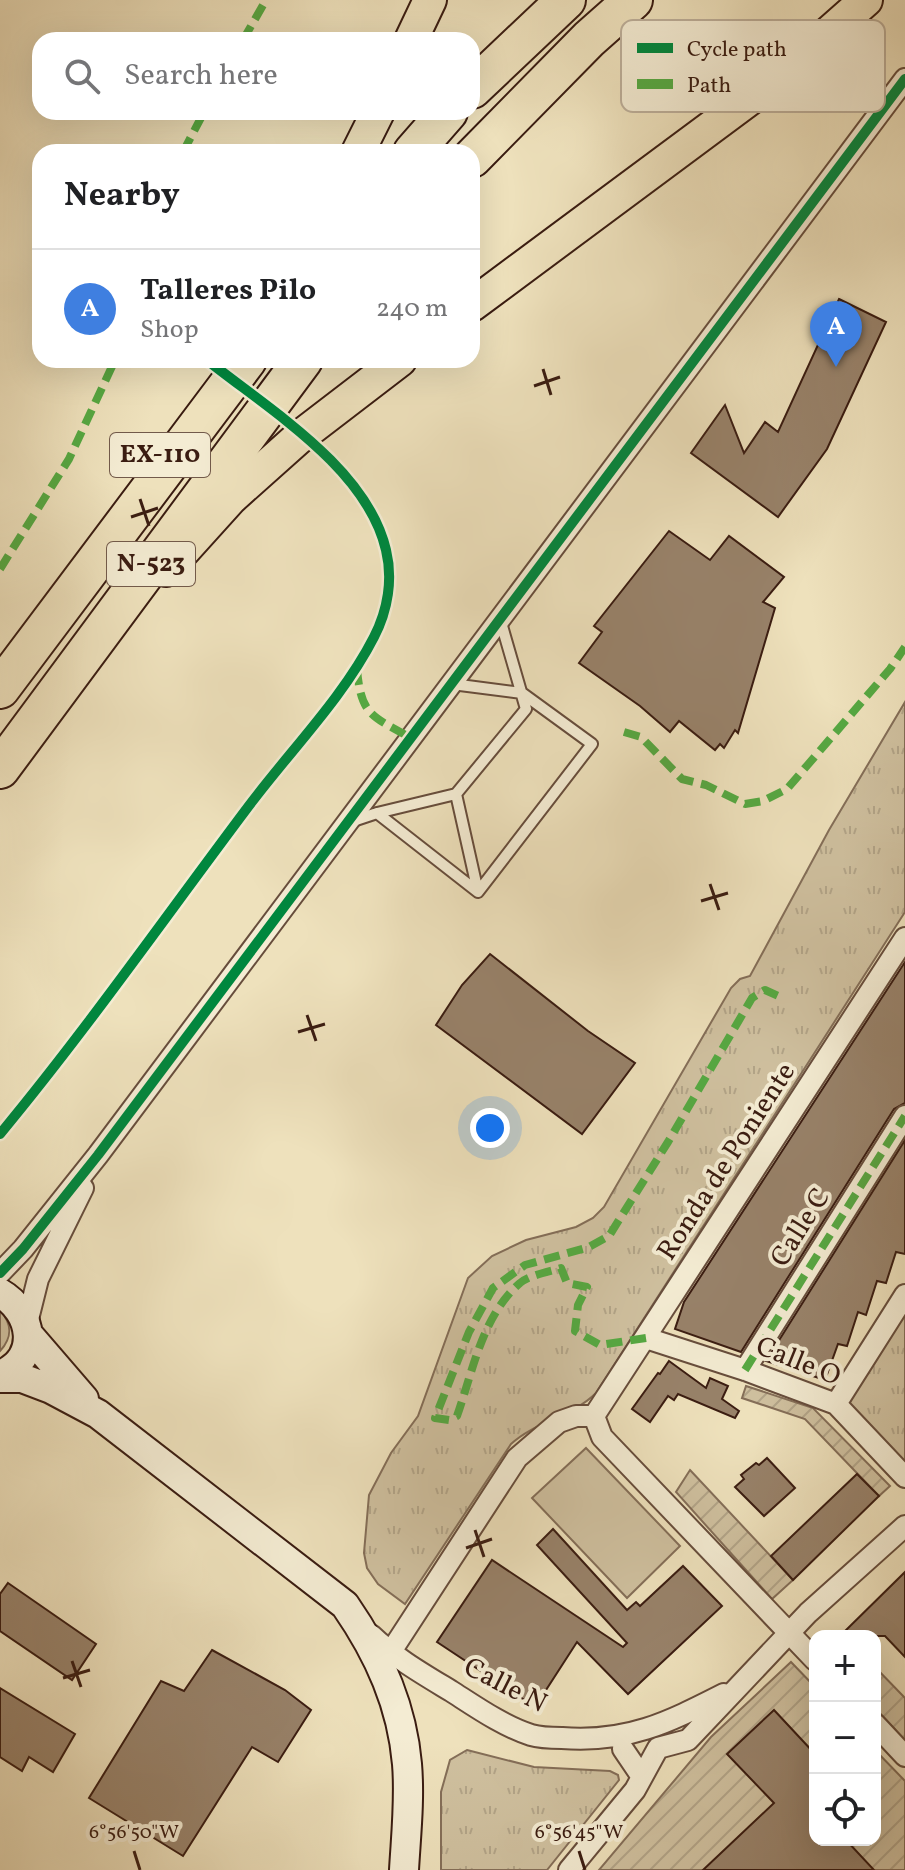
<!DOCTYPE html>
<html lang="en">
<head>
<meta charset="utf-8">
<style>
  :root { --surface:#fff; --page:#f6f6f6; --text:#202124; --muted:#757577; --line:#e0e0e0; --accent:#8f2418 }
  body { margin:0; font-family:Vollkorn,serif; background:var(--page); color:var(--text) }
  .controls { position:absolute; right:24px; bottom:24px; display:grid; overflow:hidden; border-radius:16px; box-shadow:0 8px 32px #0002 }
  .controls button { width:72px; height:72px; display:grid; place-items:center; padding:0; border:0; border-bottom:2px solid var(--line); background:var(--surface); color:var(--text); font:40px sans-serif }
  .you { position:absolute; left:490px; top:1128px; width:28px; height:28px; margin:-20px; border:6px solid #fff; border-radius:50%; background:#1a73e8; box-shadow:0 0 0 12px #1a73e833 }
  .badge { display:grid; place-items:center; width:52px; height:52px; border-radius:50%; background:var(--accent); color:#fff; font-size:26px; font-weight:700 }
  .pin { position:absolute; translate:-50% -66px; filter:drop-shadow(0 2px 4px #0008) }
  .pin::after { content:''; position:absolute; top:42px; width:28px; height:24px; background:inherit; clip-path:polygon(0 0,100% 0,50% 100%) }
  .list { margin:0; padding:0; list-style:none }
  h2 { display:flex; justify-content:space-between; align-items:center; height:104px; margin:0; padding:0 32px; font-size:34px }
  h2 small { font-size:26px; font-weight:400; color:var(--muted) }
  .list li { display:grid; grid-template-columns:52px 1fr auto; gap:24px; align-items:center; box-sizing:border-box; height:120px; padding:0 32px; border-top:2px solid var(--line) }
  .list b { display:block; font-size:30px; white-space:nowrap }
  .list p { margin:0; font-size:26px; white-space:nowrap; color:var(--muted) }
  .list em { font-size:26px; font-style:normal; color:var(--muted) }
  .icon { flex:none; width:44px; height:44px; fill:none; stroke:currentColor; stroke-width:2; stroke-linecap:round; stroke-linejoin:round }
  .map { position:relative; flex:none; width:905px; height:1870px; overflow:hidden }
  .search { position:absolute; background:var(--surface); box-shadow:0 8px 32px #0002; left:32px; top:32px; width:448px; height:88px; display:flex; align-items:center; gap:20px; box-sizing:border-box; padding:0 28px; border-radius:24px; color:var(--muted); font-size:30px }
  .panel { position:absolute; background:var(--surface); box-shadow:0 8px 32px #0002; left:32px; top:144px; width:448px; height:224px; border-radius:24px }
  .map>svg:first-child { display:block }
</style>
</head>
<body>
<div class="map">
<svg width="905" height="1870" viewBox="0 0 905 1870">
  <defs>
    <pattern id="park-tufts" width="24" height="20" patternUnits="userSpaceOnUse" patternTransform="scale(2)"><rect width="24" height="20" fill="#cfc09f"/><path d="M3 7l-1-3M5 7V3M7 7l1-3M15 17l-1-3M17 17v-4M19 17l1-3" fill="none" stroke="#b2a488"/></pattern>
    <pattern id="garden-furrows" width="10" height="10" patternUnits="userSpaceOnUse" patternTransform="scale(2)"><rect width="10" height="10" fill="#cfc09f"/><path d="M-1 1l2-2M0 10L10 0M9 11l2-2" fill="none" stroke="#b2a488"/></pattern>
  </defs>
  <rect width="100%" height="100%" fill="#eee1bc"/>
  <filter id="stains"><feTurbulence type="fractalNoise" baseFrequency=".0025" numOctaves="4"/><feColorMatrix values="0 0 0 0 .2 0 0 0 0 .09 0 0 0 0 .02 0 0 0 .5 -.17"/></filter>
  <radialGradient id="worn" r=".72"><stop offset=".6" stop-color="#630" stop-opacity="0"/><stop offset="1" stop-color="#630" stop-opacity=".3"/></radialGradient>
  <path fill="#cfc09f" stroke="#846e58" stroke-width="2" d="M0 1310C12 1324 13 1337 0 1351Z
    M586 1448 680 1546 627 1598 532 1498Z"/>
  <path fill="url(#park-tufts)" stroke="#846e58" stroke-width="2" d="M905 702V912L596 1393C572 1417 536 1421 511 1444L405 1604 378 1584 367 1568 364 1553 369 1495 391 1453 418 1416 468 1278 492 1256 526 1240 576 1227 593 1218 604 1207 731 988 740 979 750 976 829 830Z
    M905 1304V1467L842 1400Z
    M467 1750 534 1767 610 1771 618 1775 619 1780 547 1870H441V1792L450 1760Z"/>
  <path fill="url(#garden-furrows)" stroke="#846e58" stroke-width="2" d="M746 1386 813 1408 890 1486 879 1496 805 1419 742 1398Z
    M690 1470 793 1580 772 1599 676 1492Z
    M791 1662 815 1687V1840H875V1750L905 1781V1870H599L711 1737Z
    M875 1667 905 1698V1740L875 1708Z"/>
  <path fill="#98826a" stroke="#3a1c11" stroke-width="2" d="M839 299 886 322 827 449 778 517 691 453 725 405 744 453 765 422 778 432Z
    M669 531 710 560 729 536 784 577 763 602 775 608 738 733 735 730 724 748 720 744 715 750 679 721 670 732 640 706 579 663 602 632 594 626Z
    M490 954 588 1031 635 1063 582 1134 436 1025 462 985Z
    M905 962V1103L894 1109 741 1352 675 1329 684 1302Z
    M905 1140V1254L896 1252 886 1283 877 1281 866 1315 858 1312 847 1346 838 1344 825 1380 766 1361Z
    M669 1361 706 1388 710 1378 728 1386 722 1399 739 1411 735 1418 678 1394 674 1400 668 1396 650 1422 632 1409 658 1373 660 1374Z
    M767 1458 795 1488 764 1516 735 1487 744 1479 741 1475 756 1463 759 1465Z
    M857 1474 879 1496 793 1580 771 1556Z
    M553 1529 627 1610 636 1602 640 1606 683 1566 722 1606 628 1694 577 1642 535 1707 437 1642 492 1560 623 1647 627 1643 537 1545Z
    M905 1572V1657L885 1636H840Z
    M8 1583 96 1644 72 1680 0 1631V1594Z
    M212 1650 285 1690 311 1710 278 1762 252 1747 183 1856 89 1798 161 1681 184 1691Z
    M0 1688 75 1734 53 1772 29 1757 22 1771 0 1757Z
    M774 1710 815 1754V1840H846L874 1870H703L774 1803 727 1754Z"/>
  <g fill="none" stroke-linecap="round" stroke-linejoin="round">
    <defs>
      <path id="lane" d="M456 794 478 892
        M377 813 478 892 592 744 522 693 452 684
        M353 821 377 813 456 794 526 709 500 619"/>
      <path id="street" d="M0 1273 23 1249 98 1155 905 79
        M27 1323 38 1279 83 1188
        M646 1338 745 1370 836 1404 905 1477
        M745 1370 905 1116
        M836 1404 905 1295
        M594 1416 905 938
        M594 1416 602 1437 815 1660
        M371 1635C395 1658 423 1674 451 1691 476 1707 503 1726 531 1735 541 1738 552 1738 562 1738 627 1743 667 1723 724 1694
        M390 1653 517 1458 559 1422 576 1416H594
        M875 1724 905 1756
        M623 1749 642 1777
        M569 1870 635 1790 658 1748 688 1740 808 1613 905 1526"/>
      <path id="secondary" d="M0 1293C33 1312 41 1358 0 1375
        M28 1334 84 1399
        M0 1378H22L51 1389 98 1414 345 1605C379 1654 402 1705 407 1764 410 1799 406 1835 404 1870"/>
      <path id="primary" d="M411 40 430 0
        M358 152 378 112
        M472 305 779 77 866 0
        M166 570 231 498 297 439 400 360"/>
      <path id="highway" d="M472 89 566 0
        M413 152 448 112
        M472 158 589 39 633 0
        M0 689 247 360
        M0 769 303 360"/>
    </defs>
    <use href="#lane" stroke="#674d3c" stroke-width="14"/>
    <use href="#street" stroke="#674d3c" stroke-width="24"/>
    <use href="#secondary" stroke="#3a1c11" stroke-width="32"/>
    <use href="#primary" stroke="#3a1c11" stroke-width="36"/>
    <use href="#highway" stroke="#3a1c11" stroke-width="42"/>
    <use href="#lane" stroke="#f4ecd3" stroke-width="10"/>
    <use href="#street" stroke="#f4ecd3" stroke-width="20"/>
    <use href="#secondary" stroke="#f4ecd3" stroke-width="28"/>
    <use href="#primary" stroke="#eee1bc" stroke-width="32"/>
    <use href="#highway" stroke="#eee1bc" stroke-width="38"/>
    <path stroke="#55a942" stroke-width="8" stroke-dasharray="16 8" stroke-linecap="butt" d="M243 40 266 0
      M183 152 204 112
      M0 569 69 459 115 360
      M357 669C361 716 372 716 411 738
      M624 732 641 737 682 779 706 785 745 804 763 801 787 789 890 669 905 647
      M646 1338 600 1345 575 1331 578 1305 587 1287 567 1283 561 1268C548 1272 530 1275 520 1283 482 1316 473 1371 457 1416L449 1420 435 1418 469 1332 493 1288 525 1265 589 1247 609 1236 668 1142 752 998 765 990 783 998
      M745 1370 905 1116"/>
    <defs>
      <path id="cycleway" d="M0 1134C87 1029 166 916 248 807 289 752 343 698 374 637 388 610 393 579 386 550 367 468 268 409 207 360
        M0 1273 23 1249 98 1155 905 79"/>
    </defs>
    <use href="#cycleway" stroke="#f4ecd3" stroke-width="15"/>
    <use href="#cycleway" stroke="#00873e" stroke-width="10"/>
  </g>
  <path fill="none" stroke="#3a1c11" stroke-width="3" d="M543 369 551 395M534 386 560 377M140 499 149 526M131 517 158 508M710 884 719 910M701 901 728 893M307 1015 316 1041M298 1032 325 1024M475 1530 484 1557M466 1548 492 1539M72 1661 81 1687M63 1678 90 1670M134 1851 140 1870M579 1851 585 1870"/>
  <g text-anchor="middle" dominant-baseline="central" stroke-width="8" stroke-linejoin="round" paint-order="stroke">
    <g fill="#f4ecd3" stroke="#725a4b" stroke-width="2">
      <rect x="110" y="433" width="100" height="44" rx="6"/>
      <rect x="107" y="542" width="88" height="44" rx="6"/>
    </g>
    <g font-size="26" font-weight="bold" fill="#3a1c11">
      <text x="160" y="455">EX-110</text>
      <text x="151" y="564">N-523</text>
    </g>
    <g font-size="28" fill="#3a1c11" stroke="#f4ecd3">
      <text transform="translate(727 1162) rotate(-57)">Ronda de Poniente</text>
      <text transform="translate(801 1228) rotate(-58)">Calle C</text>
      <text transform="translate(798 1362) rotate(22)">Calle O</text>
      <text transform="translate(505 1686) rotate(27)">Calle N</text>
    </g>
  </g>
  <rect x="621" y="20" width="264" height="92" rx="12" fill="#f4ecd3" stroke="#bcae99" stroke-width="2"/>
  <rect x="637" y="43" width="36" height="10" fill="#00873e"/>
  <rect x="637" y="79" width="36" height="10" fill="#55a942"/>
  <g font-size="22" fill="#3a1c11">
    <text x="687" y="56">Cycle path</text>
    <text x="687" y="92">Path</text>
  </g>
  <g font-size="20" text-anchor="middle" fill="#3a1c11" stroke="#f4ecd3" stroke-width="8" stroke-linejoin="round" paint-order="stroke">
    <text x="134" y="1838">6°56'50"W</text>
    <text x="579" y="1838">6°56'45"W</text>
  </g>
  <rect width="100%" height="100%" filter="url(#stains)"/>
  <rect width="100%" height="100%" fill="url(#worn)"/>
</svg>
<div class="controls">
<button>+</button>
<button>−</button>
<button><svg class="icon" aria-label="locate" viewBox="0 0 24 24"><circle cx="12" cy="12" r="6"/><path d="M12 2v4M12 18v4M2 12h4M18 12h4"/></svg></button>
</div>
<div class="you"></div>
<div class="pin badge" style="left:836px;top:367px;background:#3f7fe0">A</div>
<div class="search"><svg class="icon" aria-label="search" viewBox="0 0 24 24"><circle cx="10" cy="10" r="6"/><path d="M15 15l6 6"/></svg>Search here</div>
<section class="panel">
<h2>Nearby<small></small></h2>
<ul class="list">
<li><span class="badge" style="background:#3f7fe0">A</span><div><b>Talleres Pilo</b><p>Shop</p></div><em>240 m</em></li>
</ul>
</section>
</div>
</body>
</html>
